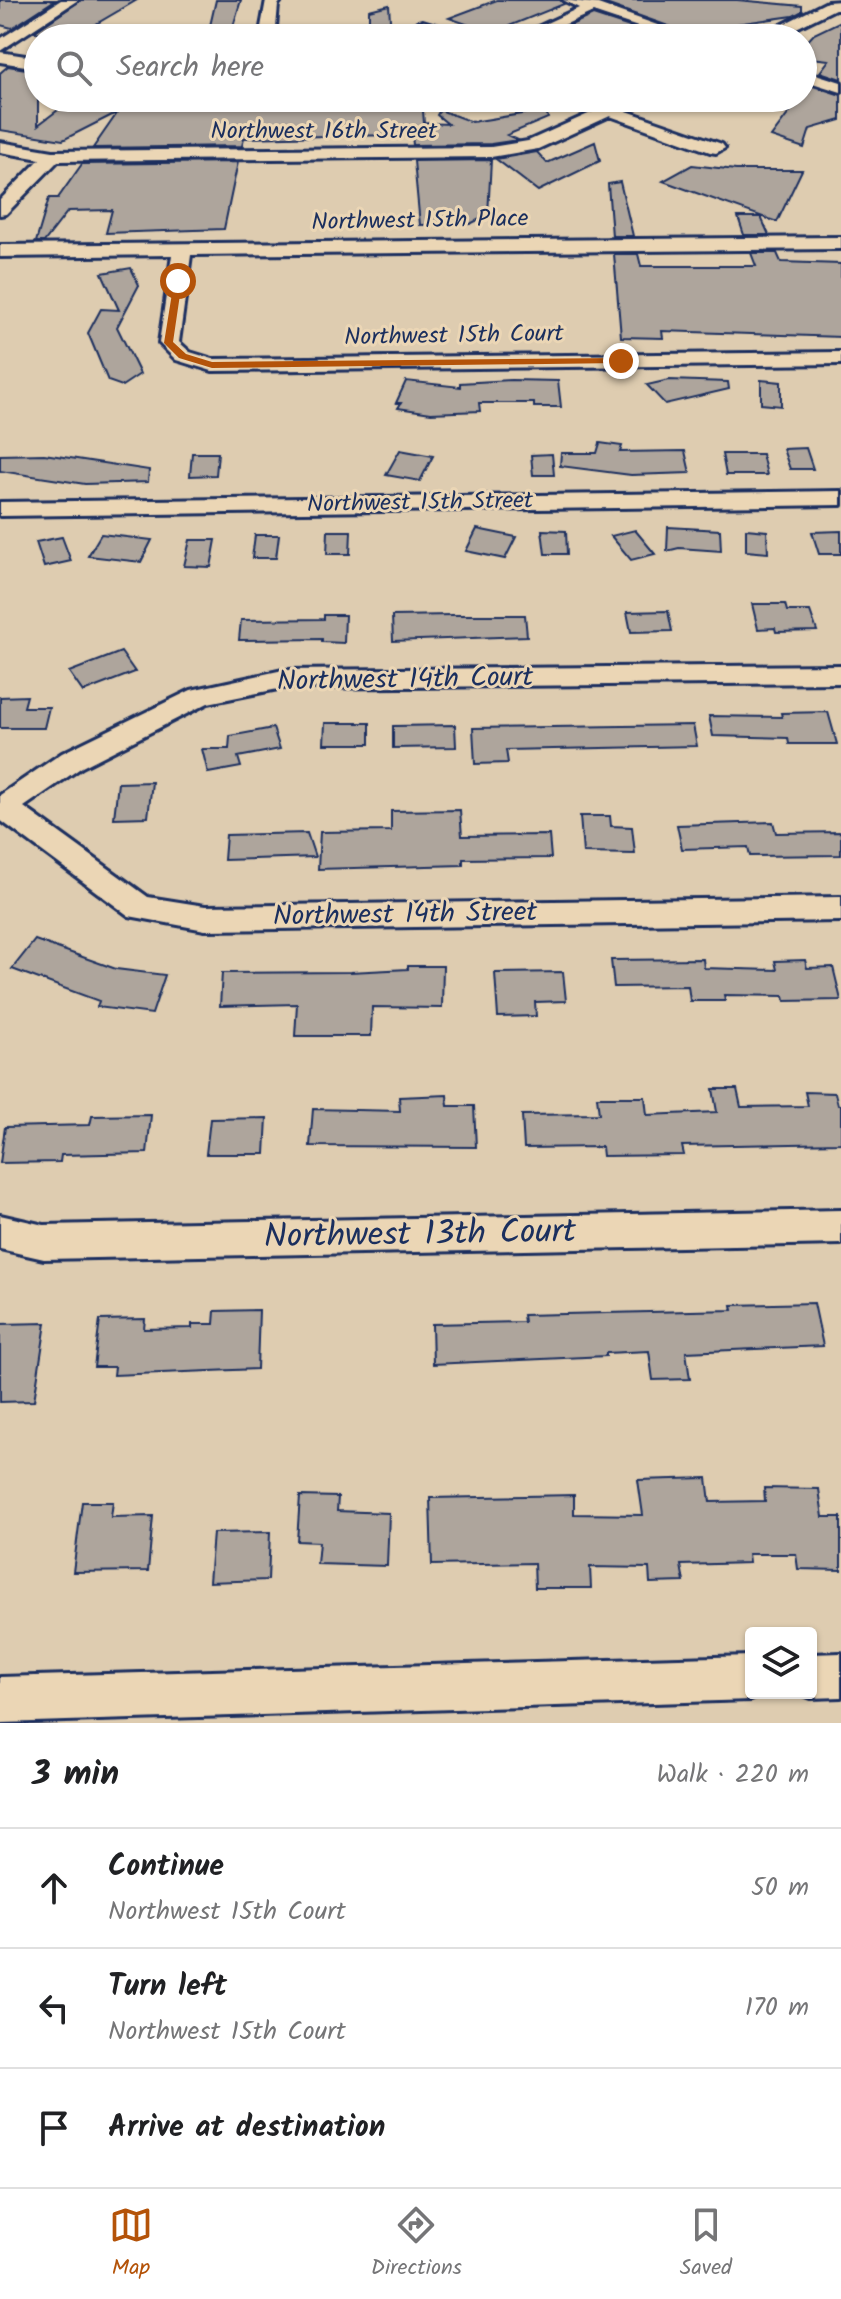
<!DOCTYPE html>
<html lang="en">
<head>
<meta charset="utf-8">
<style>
  :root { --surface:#fff; --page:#f2f2f2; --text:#202124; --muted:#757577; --line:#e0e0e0; --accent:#b45309 }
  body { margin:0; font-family:Kalam,sans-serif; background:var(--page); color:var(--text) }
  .controls { position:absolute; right:24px; bottom:24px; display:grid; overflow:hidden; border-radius:8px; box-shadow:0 2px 6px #0004 }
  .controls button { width:72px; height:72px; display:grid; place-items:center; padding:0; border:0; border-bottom:2px solid var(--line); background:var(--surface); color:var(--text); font:40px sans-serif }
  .stop { position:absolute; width:24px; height:24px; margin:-18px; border:6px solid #b45309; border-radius:50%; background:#fff }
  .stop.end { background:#b45309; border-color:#fff; box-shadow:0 2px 8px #0008 }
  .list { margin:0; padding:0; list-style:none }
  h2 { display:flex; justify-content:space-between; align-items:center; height:104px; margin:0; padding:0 32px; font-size:34px }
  h2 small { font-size:26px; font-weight:400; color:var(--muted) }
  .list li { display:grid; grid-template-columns:52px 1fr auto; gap:24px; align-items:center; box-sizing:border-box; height:120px; padding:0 32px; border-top:2px solid var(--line) }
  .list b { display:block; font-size:30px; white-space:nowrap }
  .list p { margin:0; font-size:26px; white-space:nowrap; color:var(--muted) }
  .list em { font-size:26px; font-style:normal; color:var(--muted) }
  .icon { flex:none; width:44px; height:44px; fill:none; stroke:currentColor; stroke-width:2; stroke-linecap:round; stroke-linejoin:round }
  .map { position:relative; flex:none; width:841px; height:1723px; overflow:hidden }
  .search { position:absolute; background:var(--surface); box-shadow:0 2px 6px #0004; left:24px; right:24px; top:24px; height:88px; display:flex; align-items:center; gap:20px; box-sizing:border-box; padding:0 28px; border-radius:44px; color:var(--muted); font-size:30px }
  .sheet { height:464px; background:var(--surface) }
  nav { display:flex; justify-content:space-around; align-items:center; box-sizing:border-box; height:112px; border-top:2px solid var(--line); background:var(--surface); font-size:22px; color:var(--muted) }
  nav a { display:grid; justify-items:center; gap:4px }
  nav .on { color:var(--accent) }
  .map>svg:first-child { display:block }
</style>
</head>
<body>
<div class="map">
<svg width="841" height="1723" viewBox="0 0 841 1723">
  <rect width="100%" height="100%" fill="#deccb0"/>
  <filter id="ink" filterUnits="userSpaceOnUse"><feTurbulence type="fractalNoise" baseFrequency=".0125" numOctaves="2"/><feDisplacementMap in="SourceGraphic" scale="16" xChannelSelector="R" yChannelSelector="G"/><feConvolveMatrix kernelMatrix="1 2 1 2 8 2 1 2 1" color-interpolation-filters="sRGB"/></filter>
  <g filter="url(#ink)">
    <path fill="#aea59c" stroke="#1b2f5e" stroke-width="2" d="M0 0H55L12 28 0 25Z
      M81 0H137L72 38 34 32Z
      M216 0H241L232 30H209Z
      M497 0H560L564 4 492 33 449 18Z
      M609 0H737L802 6V11L793 16 729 25 732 33H688L603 3Z
      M389 5 391 34H369V10Z
      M593 15 645 32H597L596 38H592L564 28Z
      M841 21V79L820 72 829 60 803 57V46L814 34Z
      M8 66 38 71V125L74 98H422L424 123 448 124 437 115 440 110 472 122 546 110 548 118 507 135 518 140 491 144 413 145 412 135 327 136 244 138 242 146 93 148 118 112 63 140 0 130V73Z
      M810 85 841 95V120L810 129 804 148 771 137Z
      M595 142 600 161 538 191 496 159 537 152 547 163Z
      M491 160 488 215 470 224 420 225 414 161Z
      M238 162 224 229 106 233 112 210 68 211 44 242H36L49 198H58L82 164Z
      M692 165 736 170H802L777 222 663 181Z
      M620 182 633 236H612L608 184Z
      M738 217H761L769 235H744Z
      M751 253H777L781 262 841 264V337L662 331 663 338 621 337 614 254H638L641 266H756Z
      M131 268 139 285 117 327 140 374 122 386 108 381 88 333 101 309 119 310 102 273Z
      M511 380 558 381 561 407H534V403H479L480 411 431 413 398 408 401 403H396L406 381 460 387V383Z
      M669 380 728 382 729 389 665 404 647 385Z
      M761 380 781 382V406L761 404Z
      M600 443 622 446 620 452 685 451 690 473 631 475 560 466 561 453H597Z
      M806 448 813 469H790L783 449Z
      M400 450 433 456 420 481 386 475Z
      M192 453H218L216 475 190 476Z
      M44 454 149 470 148 482 85 484 0 471V455Z
      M552 454 554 475H533L531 455Z
      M722 454H762L767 475H726Z
      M668 527 720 530 721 551 679 548 667 551Z
      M477 529 516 537 505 559 466 551Z
      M746 529 767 531 768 553 746 551Z
      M542 530 566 531 567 554H545Z
      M635 530 655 554 631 560 611 536Z
      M328 531H351L350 554H327Z
      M841 531V554H819L812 532Z
      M101 534 152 540 141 562 88 556Z
      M255 535H279L276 558H252Z
      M62 537 71 561 44 567 36 542Z
      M190 540H216L211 567 184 566Z
      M752 604H785L787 611H810L817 631 776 632 775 628 758 629Z
      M668 611 672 631 631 632 627 612Z
      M324 615H345L344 643 322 642V639L239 640 241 620 324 619Z
      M453 615H525L527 636 393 641 392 616Z
      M121 652 135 672 83 692 69 672Z
      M27 696 24 707H49L44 728H0V697Z
      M828 712 837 744H789L788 738 713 736 709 716 782 717 781 713Z
      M325 723H370V744H324Z
      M455 725 456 747 393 748V726Z
      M693 725 697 746 506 750 508 763 475 764 473 728Z
      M273 728 280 749 238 757 241 767 208 773 202 749H229L230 736Z
      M152 782 148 817 114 818 118 783Z
      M460 810 462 836 549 835 551 858 463 859V865L318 869 320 832 391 831V811Z
      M580 816H610L611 826 632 827 635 854 583 853Z
      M773 822 776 833 841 832V855L750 856 748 847 682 849 677 825Z
      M307 833 315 857 224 860 226 835Z
      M35 940 116 969 165 975 152 1014 97 1007 99 1001 12 969Z
      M703 959 704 968 777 970 775 961 805 960 807 968 833 967 841 1000 785 1001 784 996 724 995 725 1001H690L688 986 614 987 611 960Z
      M408 966H443L442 1008 372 1007 371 1036H295L297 1004 220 1006 222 973 350 972 408 969Z
      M563 972 566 1001 535 1002 536 1016 498 1017 495 973Z
      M713 1089H737L741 1107 808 1106 805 1092 835 1093 838 1105H841V1143L682 1146 684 1155 603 1156 602 1147 524 1148 522 1115 599 1114 597 1097H645L647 1115 717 1112Z
      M447 1095 448 1106H474L476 1147 310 1146 313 1109 400 1111 399 1097Z
      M151 1115 147 1153 61 1155 60 1162 0 1163 5 1127 90 1125 92 1116Z
      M267 1118 265 1154H206L210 1119Z
      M814 1303 823 1346 686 1352 690 1379 653 1380 649 1351 606 1353V1356L433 1364 432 1324 524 1322 523 1315 733 1310 732 1305Z
      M259 1310 257 1369 114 1375 115 1367H94L100 1320 145 1319 144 1329 192 1328V1324H214L215 1311Z
      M46 1323 34 1401 0 1402V1324Z
      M707 1478 710 1502 765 1501 764 1488 819 1489 823 1517H841V1570L798 1569 796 1554H748L749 1563 681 1565 684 1582 650 1583 649 1568 590 1567 591 1588H535L534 1563 432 1565 430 1498 574 1495V1514L643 1515 638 1480Z
      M300 1496 338 1497 337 1511 389 1513 387 1566 317 1564 319 1542 297 1541Z
      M82 1502H113L111 1517 153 1516 148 1571 73 1572Z
      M270 1532 268 1580 209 1582 213 1533Z"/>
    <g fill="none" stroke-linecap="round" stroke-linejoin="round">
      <defs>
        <path id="minor" d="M61 0H78L0 51V39Z
          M266 0H282L278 5 275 38H259Z
          M563 0 598 4 694 38H671L593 12 535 38H514L579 8Z
          M841 1V9H835L776 38H756L827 2Z
          M423 21 469 35 472 38H449L418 28V22Z
          M0 52 38 58V68L0 62Z
          M803 70 841 82V92L803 80Z
          M624 98H646L624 110 722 144 725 148 716 153 710 152 610 116 538 149 491 157 58 161 6 214 0 215V200L40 159 0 152V142L53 151 491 147 528 141Z
          M841 237V249L191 255 179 342 190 352 213 359 841 352V364L212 371 176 360 159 343 172 255 0 257V245Z
          M841 491V505L0 516V502Z
          M841 665V683L283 688 208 703 82 767 24 807 148 897 205 906 841 897V921L205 930 129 916 0 820V795L62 753 191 690 283 670Z
          M841 1210V1244L44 1259 0 1249V1215L44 1225Z
          M841 1653V1697L811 1698 798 1693H811V1654Z
          M751 1656V1693H767L751 1700 0 1723V1677Z"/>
      </defs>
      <use href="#minor" stroke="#1b2f5e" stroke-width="6"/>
      <use href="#minor" fill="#ebd6b5" fill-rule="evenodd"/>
    </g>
  </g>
  <path fill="#b45309" d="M178 278 182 281 173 342 186 354 212 362 621 358 625 361 621 363 212 368 179 358 164 343 174 281Z"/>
  <g text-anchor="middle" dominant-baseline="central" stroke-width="6" stroke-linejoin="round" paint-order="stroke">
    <g font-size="24" fill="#1b2f5e" stroke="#ebd6b5">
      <text x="324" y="131">Northwest 16th Street</text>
      <text transform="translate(420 221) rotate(-1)">Northwest 15th Place</text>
      <text transform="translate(454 336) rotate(-1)">Northwest 15th Court</text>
      <text transform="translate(420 503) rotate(-1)">Northwest 15th Street</text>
    </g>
    <g font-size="28" fill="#1b2f5e" stroke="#ebd6b5">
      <text transform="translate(405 680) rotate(-1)">Northwest 14th Court</text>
      <text transform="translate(405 915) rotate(-1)">Northwest 14th Street</text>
    </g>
    <g font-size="34" fill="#1b2f5e" stroke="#ebd6b5">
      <text transform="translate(420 1235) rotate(-1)">Northwest 13th Court</text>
    </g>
  </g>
</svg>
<div class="controls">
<button><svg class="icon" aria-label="layers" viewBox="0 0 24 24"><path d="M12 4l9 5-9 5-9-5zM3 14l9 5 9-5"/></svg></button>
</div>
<div class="stop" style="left:178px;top:281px"></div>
<div class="stop end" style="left:621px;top:361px"></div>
<div class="search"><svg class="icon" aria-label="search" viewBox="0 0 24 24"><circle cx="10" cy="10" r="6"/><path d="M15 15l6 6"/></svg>Search here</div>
</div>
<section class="sheet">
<h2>3 min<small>Walk · 220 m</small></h2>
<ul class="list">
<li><svg class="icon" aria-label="ahead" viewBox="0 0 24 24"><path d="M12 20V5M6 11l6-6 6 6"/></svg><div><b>Continue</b><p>Northwest 15th Court</p></div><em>50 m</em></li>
<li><svg class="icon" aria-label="left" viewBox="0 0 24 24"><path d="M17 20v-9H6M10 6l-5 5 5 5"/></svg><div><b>Turn left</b><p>Northwest 15th Court</p></div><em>170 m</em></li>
<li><svg class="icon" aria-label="arrive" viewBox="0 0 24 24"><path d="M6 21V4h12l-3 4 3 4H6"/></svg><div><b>Arrive at destination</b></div></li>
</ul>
</section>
<nav>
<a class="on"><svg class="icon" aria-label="map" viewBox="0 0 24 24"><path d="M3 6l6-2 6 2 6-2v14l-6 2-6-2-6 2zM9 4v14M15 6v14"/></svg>Map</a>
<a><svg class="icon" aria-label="directions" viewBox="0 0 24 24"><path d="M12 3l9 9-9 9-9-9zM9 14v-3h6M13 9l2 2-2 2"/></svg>Directions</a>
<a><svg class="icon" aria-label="saved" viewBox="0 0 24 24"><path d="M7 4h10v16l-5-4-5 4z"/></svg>Saved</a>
</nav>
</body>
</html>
